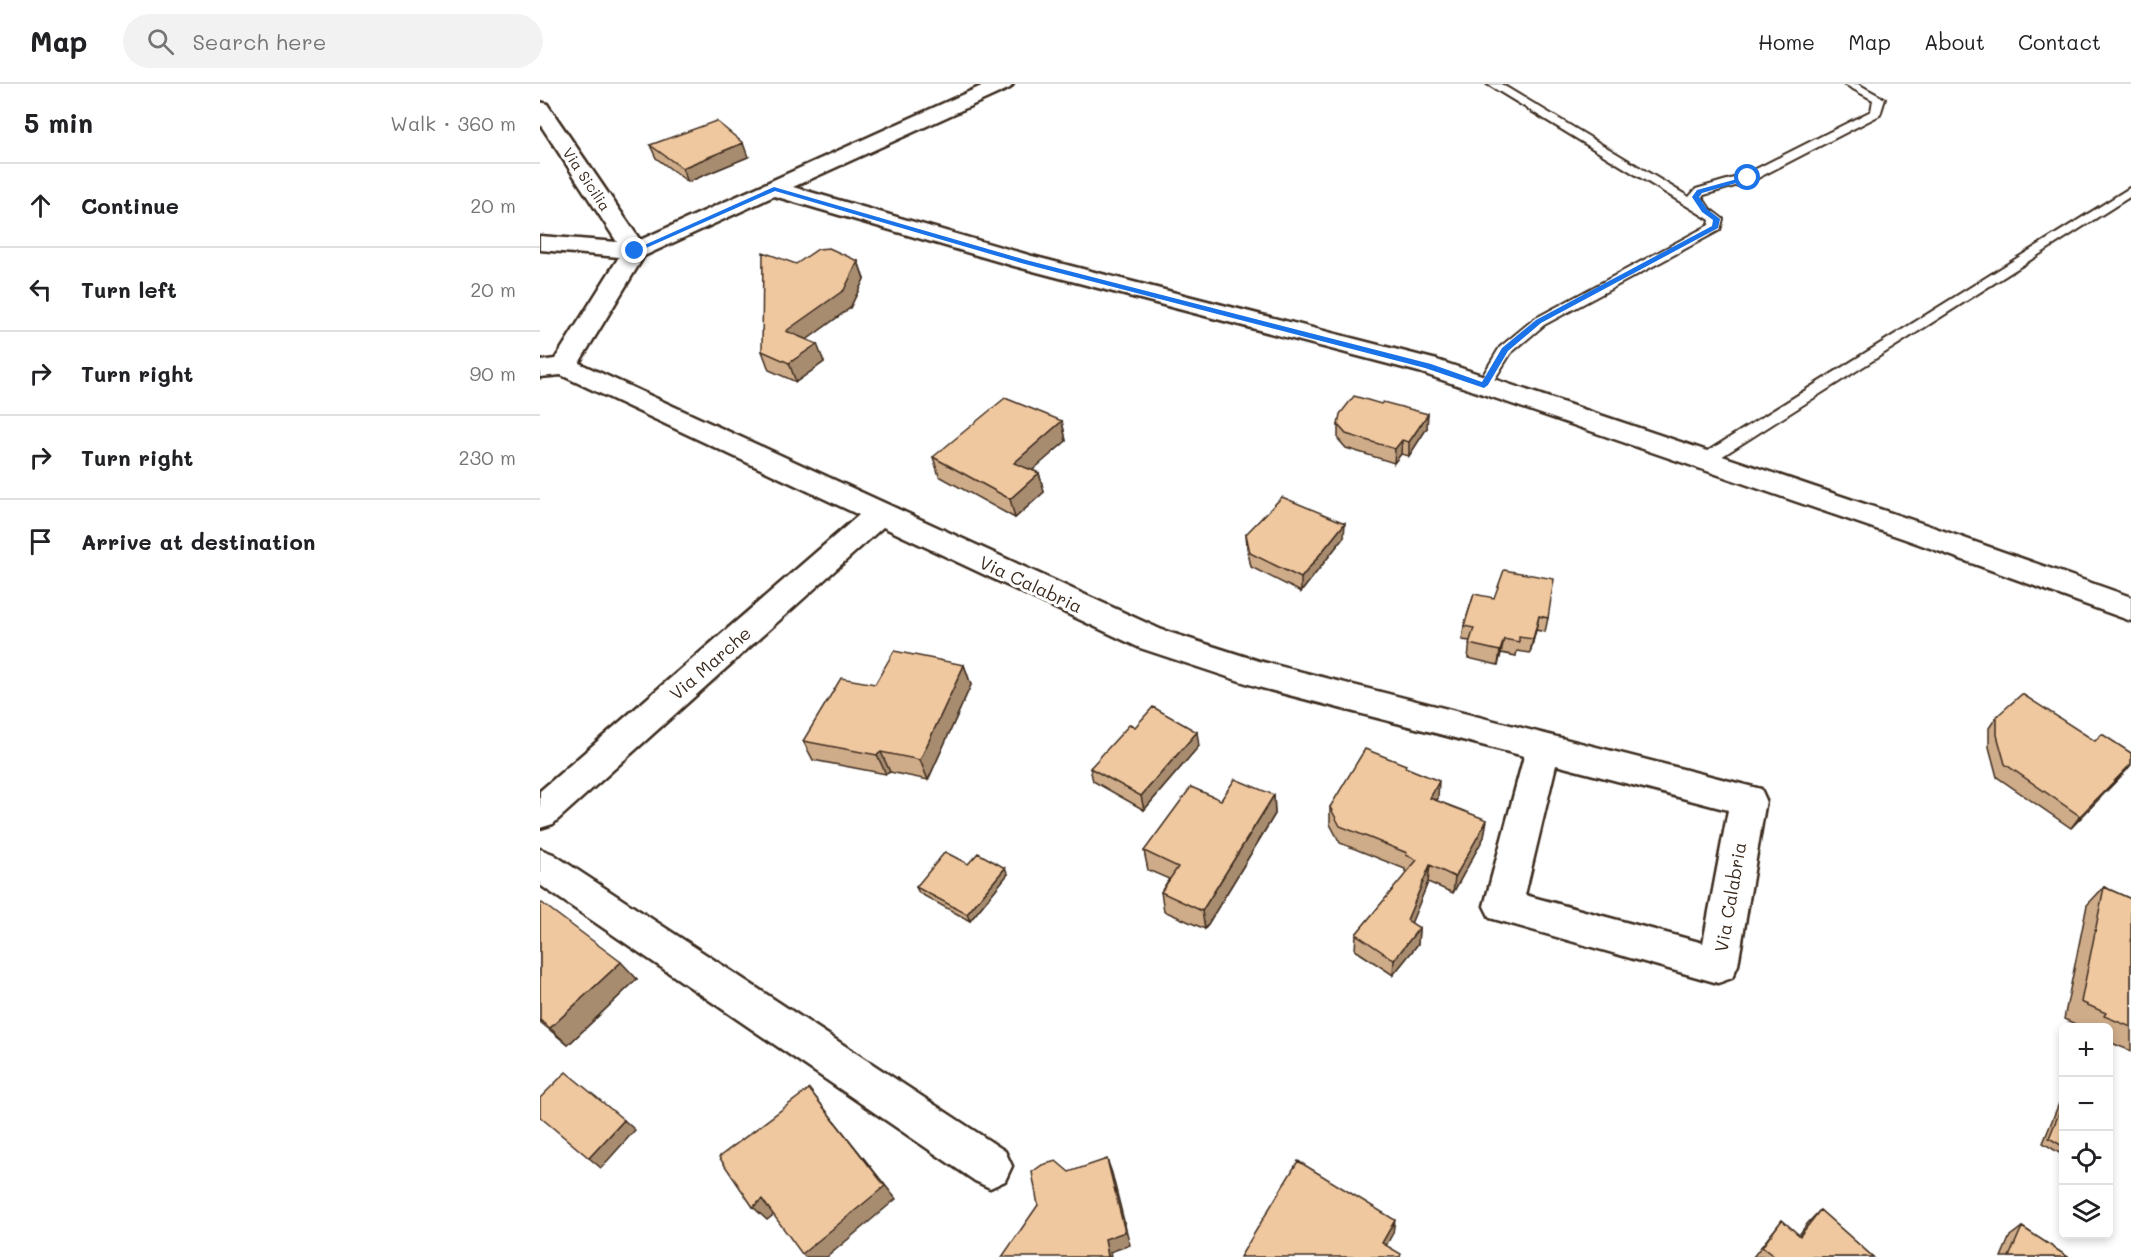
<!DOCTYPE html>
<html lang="en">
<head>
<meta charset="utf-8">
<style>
  :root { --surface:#fff; --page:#f2f2f2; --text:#202124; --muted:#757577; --line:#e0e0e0 }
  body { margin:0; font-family:Mali,sans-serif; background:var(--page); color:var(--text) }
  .controls { position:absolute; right:18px; bottom:18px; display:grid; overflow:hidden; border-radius:9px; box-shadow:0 3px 9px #0003 }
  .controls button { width:54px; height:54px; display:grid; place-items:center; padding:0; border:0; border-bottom:2px solid var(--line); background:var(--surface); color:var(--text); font:30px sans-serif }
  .stop { position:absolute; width:18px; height:18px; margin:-14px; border:4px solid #1a73e8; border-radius:50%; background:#fff }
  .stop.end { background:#1a73e8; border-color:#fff; box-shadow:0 2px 6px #0008 }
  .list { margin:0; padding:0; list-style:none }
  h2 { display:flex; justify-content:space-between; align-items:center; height:78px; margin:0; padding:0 24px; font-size:26px }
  h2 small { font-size:20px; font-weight:400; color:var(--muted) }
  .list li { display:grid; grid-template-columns:39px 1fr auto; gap:18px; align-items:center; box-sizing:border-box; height:84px; padding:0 24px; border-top:2px solid var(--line) }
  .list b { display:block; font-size:22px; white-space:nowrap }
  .list em { font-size:20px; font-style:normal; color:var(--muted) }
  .icon { flex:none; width:33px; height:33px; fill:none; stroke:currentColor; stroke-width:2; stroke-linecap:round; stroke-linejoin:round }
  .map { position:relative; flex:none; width:1591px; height:1173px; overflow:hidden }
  header { display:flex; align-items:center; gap:36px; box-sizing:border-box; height:84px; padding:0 30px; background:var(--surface); border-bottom:2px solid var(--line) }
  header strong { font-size:28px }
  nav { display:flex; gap:33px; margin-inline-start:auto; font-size:21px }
  .search { width:420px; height:54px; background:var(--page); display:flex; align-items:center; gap:15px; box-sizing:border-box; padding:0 21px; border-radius:33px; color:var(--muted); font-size:22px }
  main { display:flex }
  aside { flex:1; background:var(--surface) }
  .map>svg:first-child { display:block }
</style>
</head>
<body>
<header>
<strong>Map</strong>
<div class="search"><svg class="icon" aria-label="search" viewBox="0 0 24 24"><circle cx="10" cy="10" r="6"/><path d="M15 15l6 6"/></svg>Search here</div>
<nav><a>Home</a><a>Map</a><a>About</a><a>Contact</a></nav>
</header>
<main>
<aside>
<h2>5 min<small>Walk · 360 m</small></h2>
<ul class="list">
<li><svg class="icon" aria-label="ahead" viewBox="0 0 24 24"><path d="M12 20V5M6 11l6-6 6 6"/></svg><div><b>Continue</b></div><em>20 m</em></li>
<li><svg class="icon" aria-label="left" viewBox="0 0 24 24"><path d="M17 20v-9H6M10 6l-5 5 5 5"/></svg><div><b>Turn left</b></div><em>20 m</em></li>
<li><svg class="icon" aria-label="right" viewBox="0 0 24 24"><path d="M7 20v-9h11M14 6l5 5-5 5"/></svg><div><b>Turn right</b></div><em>90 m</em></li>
<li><svg class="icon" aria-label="right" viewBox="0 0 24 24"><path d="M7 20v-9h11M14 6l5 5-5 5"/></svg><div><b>Turn right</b></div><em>230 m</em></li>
<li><svg class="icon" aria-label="arrive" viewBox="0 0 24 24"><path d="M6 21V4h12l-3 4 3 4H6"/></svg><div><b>Arrive at destination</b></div></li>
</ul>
</aside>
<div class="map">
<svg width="1591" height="1173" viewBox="0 0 1591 1173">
  <rect width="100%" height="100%" fill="#fff"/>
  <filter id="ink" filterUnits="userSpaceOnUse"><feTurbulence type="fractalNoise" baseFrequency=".0167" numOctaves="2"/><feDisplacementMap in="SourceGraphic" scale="12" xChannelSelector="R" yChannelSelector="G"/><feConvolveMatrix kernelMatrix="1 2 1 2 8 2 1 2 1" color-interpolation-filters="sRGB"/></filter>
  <g filter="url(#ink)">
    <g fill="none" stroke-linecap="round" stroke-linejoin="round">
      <defs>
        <path id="service" d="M947 0H961L1149 113 1156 105 1204 91 1331 27 1333 16 1304 0H1318L1345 15 1340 31 1212 97 1164 111 1162 113 1170 125 1183 135 1180 146 1004 241 971 269 949 304 944 306 937 301 960 263 994 235 1169 141 1170 136Z
          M1591 103V112L1170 380H1160L1157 376 1160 372Z"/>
        <path id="minor" d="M446 0H473L470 4 253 103 492 172 897 276 1387 441 1591 513V537L1365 455 879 288 474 182 234 112 104 172 39 279 622 546 719 577 1221 705 1226 716 1198 881 1192 894 1178 899 950 834 944 822 984 672 718 603 600 564 343 443 13 740 0 744V707L319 431 21 291 0 293V277L15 275 79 173 0 166V152L77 158 0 40V18L7 20 100 156ZM1016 681 1188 726 1163 859 985 811Z
          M0 765 13 770 465 1067 472 1082 465 1097 450 1104 435 1097 0 801Z"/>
      </defs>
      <use href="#service" stroke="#3b2a1e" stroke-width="4"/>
      <use href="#minor" stroke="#3b2a1e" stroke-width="5"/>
      <use href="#service" fill="#fff" fill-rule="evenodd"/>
      <use href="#minor" fill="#fff" fill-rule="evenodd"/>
    </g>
    <path fill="#ceac8a" stroke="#3b2a1e" stroke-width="1.5" d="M110 61 208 73 148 98 116 74Z
      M318 177 324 195 310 224 267 255 284 278 256 298 229 286 222 267 256 180Z
      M522 337 526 357 492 386 499 389 504 408 475 434 399 392 393 373Z
      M798 341 887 344 869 372 861 370 854 379 806 364 798 355Z
      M706 450 804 453 761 508 711 483 707 464Z
      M934 510 1008 534 1005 548 996 546 990 569 977 567 976 572 961 569 958 581 928 574 930 557 922 556 924 542Z
      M424 581 431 601 388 696 350 688 346 690 273 676 263 657 335 600Z
      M1457 632 1555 657 1591 669V681L1531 744 1457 693 1449 663V644Z
      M595 643 659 662 604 726 553 697 550 684Z
      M866 684 898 714 896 717 944 753 913 809 888 798 871 839 879 844 878 860 853 891 815 866 816 850 867 789 865 788V785L800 759 790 740V723Z
      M734 711 735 730 665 845 624 827 621 808 629 795 608 786 604 767 681 716Z
      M428 780 468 790 430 837 379 809 376 803Z
      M1564 803 1591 815V967L1569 958V944H1544L1524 935 1547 821Z
      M0 821 97 895 28 961 0 938Z
      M1524 1007V1072L1503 1059Z
      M1280 1126 1333 1173H1213L1242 1136 1259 1151 1267 1140Z
      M1482 1143 1528 1173H1461L1470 1152Z"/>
    <path fill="#a88c70" stroke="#3b2a1e" stroke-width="1.5" d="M203 59 208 73 148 98 142 84Z
      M318 177 324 195 310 224 254 265 246 247Z
      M277 260 284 278 256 298 249 279Z
      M888 330 887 344 869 372V358Z
      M522 337 526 357 479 398 474 379Z
      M862 356 861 370 854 379 855 365Z
      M499 389 504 408 475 434 470 415Z
      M805 439 804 453 761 508V494Z
      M999 532 996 546 990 569 993 555Z
      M964 555 961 569 958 581 960 567Z
      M424 581 431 601 388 696 380 676Z
      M657 648 659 662 604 726 601 712Z
      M341 668 350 688 346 690 337 671Z
      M1591 680 1587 686 1531 744 1540 732Z
      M899 697 898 714 888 731 890 714Z
      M734 711 735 730 665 845 662 827Z
      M947 736 944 753 913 809 915 793Z
      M890 781 888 798 866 852 867 836Z
      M465 784 468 790 430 837 427 830Z
      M879 844 878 860 853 891 854 876Z
      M81 878 97 895 28 961 10 944Z
      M269 1005 356 1115 287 1173H265L262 1170Z
      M84 1036 95 1046 61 1084 49 1074Z
      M567 1075 572 1089 590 1161 570 1168 571 1173H568L565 1155Z
      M222 1115 236 1129 227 1136 213 1123Z
      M855 1136 853 1149 841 1171 842 1159Z"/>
    <path fill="#f0c8a0" stroke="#3b2a1e" stroke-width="1.5" d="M176 37 203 59 142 84 110 61Z
      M289 164 318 177 304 206 246 247 277 260 249 279 222 267 223 168 256 180 278 165Z
      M814 312 841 320 843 318 888 330 869 358 862 356 855 365 806 350 798 341 800 330Z
      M465 314 522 337 474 379 499 389 470 415 393 373Z
      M742 413 805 439 761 494 710 469 706 450Z
      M964 486 1014 495 1008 534 999 532 993 555 979 553V558L964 555 960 567 929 560 934 544 924 542 934 510 954 514Z
      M354 567 424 581 380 676 341 668 337 671 263 657 301 594 335 600Z
      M1482 610 1555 657 1562 650 1591 669V680L1540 732 1465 680 1457 651V632Z
      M613 623 657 648 601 712 550 684 590 640 595 643Z
      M825 665 866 681 865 683 899 697 890 714 947 736 915 793 890 781 867 836 879 844 854 876 816 850 877 776 866 771 867 769 800 742 790 723Z
      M695 695 734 711 662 827 621 808 638 783 604 767 651 703 681 716Z
      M405 768 428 780 438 769 465 784 427 830 376 803Z
      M1564 803 1591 815V943L1564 932 1566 929 1541 918Z
      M2 819 81 878 10 944 0 936V821Z
      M26 988 84 1036 49 1074 0 1033V1014Z
      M269 1005 345 1102 262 1170 222 1115 213 1123 179 1073Z
      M1524 1017V1063L1509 1054Z
      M567 1075 585 1148 565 1155 568 1173H462L498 1121 492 1088 502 1081 516 1077 529 1088Z
      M758 1077 855 1136 842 1159 861 1170 860 1173H700Z
      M1280 1126 1333 1173H1235L1222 1163 1242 1136 1260 1152Z
      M1482 1143 1528 1173H1469Z"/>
  </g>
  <path fill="#1a73e8" d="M1208 92 1210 95 1162 109 1159 113 1167 125 1180 135 1178 144 1001 239 968 267 948 301 944 304 885 284 481 179 235 107 97 168 91 167 234 103 486 176 891 280 942 298 962 264 996 236 1172 142 1173 136 1162 128 1152 113 1157 106Z"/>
  <g text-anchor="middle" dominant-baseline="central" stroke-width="6" stroke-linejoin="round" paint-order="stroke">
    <g font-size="15" fill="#3b2a1e" stroke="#fff">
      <text transform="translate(47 95) rotate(56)">Via Sicilia</text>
    </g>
    <g font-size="18" fill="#3b2a1e" stroke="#fff">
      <text transform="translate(491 500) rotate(25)">Via Calabria</text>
      <text transform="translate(170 579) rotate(-41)">Via Marche</text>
      <text transform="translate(1190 813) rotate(-80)">Via Calabria</text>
    </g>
  </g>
</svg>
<div class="controls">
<button>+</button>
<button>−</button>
<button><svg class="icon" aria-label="locate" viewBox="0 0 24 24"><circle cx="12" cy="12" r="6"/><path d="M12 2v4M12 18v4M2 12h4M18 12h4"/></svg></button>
<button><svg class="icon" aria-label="layers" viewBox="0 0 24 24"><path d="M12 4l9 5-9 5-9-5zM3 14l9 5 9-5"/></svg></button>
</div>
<div class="stop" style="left:1208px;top:94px"></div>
<div class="stop end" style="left:95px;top:167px"></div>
</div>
</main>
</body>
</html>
